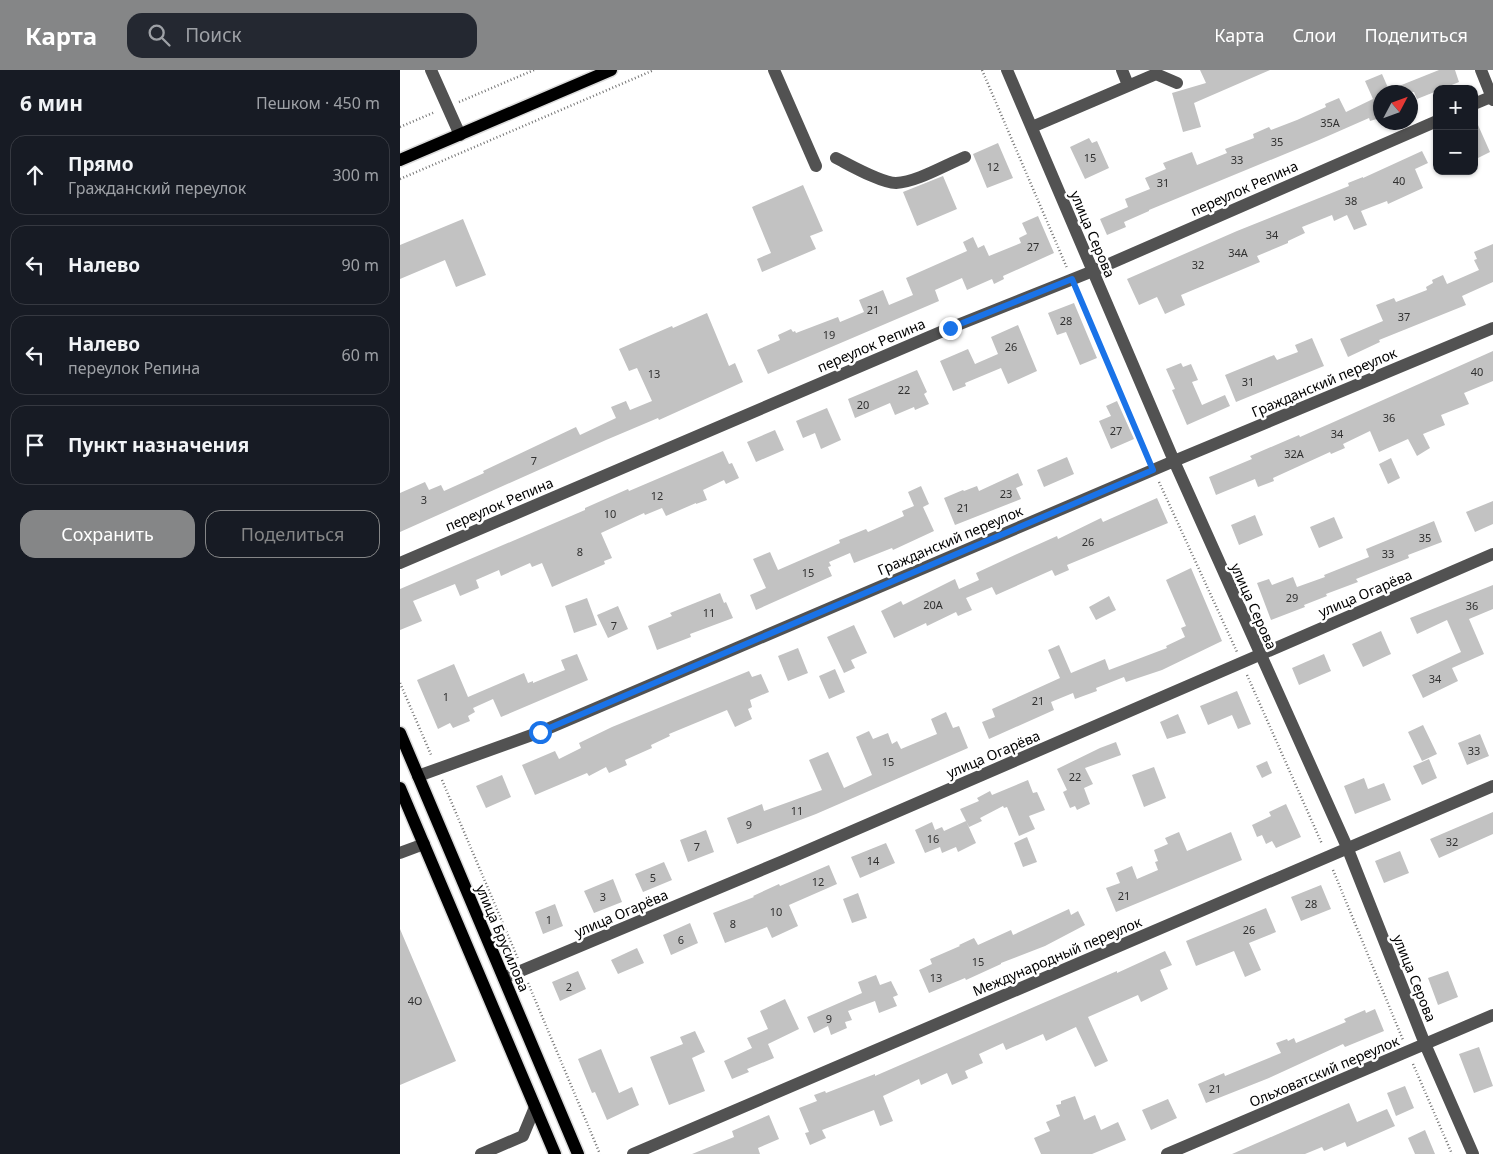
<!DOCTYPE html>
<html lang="ru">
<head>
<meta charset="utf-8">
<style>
  :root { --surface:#171b24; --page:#242831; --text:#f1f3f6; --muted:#9ea1a6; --line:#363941; --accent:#858687 }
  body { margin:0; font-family:"Noto Sans",sans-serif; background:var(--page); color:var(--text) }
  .controls { position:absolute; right:15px; top:15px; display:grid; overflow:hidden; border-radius:10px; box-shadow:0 1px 4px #0004 }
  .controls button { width:45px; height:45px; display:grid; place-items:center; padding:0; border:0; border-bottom:1px solid var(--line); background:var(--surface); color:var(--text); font:25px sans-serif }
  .compass { position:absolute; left:973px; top:15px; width:45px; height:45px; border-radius:50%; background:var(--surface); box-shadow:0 1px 4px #0004; rotate:49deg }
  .stop { position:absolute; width:15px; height:15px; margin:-11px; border:4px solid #1a73e8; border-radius:50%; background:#fff }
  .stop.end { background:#1a73e8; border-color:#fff; box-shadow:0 1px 5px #0008 }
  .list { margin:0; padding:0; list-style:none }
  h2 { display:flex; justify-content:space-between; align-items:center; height:65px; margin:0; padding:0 20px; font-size:21px }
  h2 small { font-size:16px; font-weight:400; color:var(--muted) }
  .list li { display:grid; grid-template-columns:32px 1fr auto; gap:15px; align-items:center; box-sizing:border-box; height:80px; margin:0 10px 10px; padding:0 10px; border:1px solid var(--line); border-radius:15px }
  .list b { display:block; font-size:19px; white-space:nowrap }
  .list p { margin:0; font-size:16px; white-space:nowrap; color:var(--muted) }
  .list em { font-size:16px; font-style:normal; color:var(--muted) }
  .actions { display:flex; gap:10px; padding:15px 20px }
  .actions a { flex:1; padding:11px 0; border:1px solid var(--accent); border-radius:15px; text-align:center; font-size:18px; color:var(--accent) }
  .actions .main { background:var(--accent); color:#fff }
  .icon { flex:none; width:28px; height:28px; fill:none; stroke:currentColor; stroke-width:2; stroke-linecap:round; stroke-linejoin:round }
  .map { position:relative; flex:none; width:1093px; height:1084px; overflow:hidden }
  header { display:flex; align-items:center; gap:30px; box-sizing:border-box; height:70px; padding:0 25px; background:var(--accent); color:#fff }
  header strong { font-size:24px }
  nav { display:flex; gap:28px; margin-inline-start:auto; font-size:18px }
  .search { width:350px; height:45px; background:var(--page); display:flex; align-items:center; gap:12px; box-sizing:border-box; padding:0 18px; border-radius:15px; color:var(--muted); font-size:19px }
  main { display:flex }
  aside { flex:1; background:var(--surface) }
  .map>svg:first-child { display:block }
</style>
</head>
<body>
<header>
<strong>Карта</strong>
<div class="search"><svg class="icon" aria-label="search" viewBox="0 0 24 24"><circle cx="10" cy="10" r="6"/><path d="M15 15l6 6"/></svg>Поиск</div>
<nav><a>Карта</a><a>Слои</a><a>Поделиться</a></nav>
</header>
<main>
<aside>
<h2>6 мин<small>Пешком · 450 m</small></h2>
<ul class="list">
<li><svg class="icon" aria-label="ahead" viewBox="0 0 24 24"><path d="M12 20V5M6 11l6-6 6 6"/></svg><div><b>Прямо</b><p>Гражданский переулок</p></div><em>300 m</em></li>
<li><svg class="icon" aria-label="left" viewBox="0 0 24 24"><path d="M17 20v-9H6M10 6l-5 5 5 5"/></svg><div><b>Налево</b></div><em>90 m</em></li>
<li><svg class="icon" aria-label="left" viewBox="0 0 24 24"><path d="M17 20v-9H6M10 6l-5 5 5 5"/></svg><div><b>Налево</b><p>переулок Репина</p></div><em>60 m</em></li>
<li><svg class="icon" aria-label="arrive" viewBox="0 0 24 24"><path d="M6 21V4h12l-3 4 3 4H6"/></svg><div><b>Пункт назначения</b></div></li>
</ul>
<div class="actions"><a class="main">Сохранить</a><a>Поделиться</a></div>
</aside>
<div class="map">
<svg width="1093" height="1084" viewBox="0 0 1093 1084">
  <rect width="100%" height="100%" fill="#fff"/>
  <path fill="#c2c2c2" d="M800 0H870L794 33 801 57 783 62 772 23 806 13Z
    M1039 0H1055L1059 12 1042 19H1037V21L1017 29 1014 22H980V48L970 51 969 48 919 70 749 140V141L724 152 726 157 707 165 700 149 728 137 725 129 750 119 745 108 766 99 763 93 792 82 797 95 827 83 825 79 854 68 853 64 869 57 871 60 897 50 926 37 925 34 939 28 946 42 973 29 965 11 982 4 989 20Z
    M1074 46 1090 82 1074 90Z
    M689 68 692 73 697 71 709 98 685 109 670 77Z
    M598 73 613 108 587 118 573 84Z
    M1022 81 1028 93 1015 99 1023 118 988 134 987 131 961 141 967 155 954 160 947 145 934 151 932 145 902 157 905 163 888 171V173L857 186 860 192 781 225 785 235 765 244 757 227 739 235 727 209 837 161 949 116 948 113 963 107V108Z
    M543 106 557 139 517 156 503 122Z
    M403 115 423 161 410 166 416 179 362 202 357 189 371 183 352 137Z
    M638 146 654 183 603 206 604 209 594 214 592 209 567 220 562 208 535 220 539 231 368 304 357 280 380 270 378 265 391 259 393 262 395 261 396 263 438 247 440 252 464 242 459 230 483 220 489 235 513 225 506 208 567 181 563 172 573 167 578 178 584 175 589 186 621 173 619 168 627 164 622 153Z
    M63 149 86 205 56 217 45 190 0 209V175Z
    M1093 174V212L1062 226 1066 235 979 270 980 272 948 287 940 269 983 251 976 235 994 228 996 232 1027 220 1026 217 1033 213 1032 210 1043 205 1047 214 1079 200 1074 190 1077 189 1074 182Z
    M674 233 697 288 680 295 666 262 657 265 648 243Z
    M307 243 329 296 335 293 343 312 259 350 258 348 206 370 0 462V423L25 412 29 420 41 415 44 421 84 403 83 401 176 357 180 365 216 348 211 337 226 331 230 340 252 331 237 298 229 301 219 279 272 256 273 258Z
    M618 255 637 301 608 314 601 298 565 313 566 316 553 321 540 291 568 279 575 294 598 284 591 267Z
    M912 268 924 296 836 332 825 305 874 285 877 290 898 282 895 275Z
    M1093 281V311L1064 323 1069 334 1041 345 1045 355 1023 364 1030 378 1017 386 1008 369 979 382 970 361 943 374 945 378 931 384 930 382 873 408 874 411 858 417 855 409 816 425 809 407 852 389 850 386 899 365 900 367Z
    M781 293 783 297 791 294 798 310 792 312 802 335 825 325 830 336 787 355 772 320 775 319 766 299Z
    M517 300 527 322 524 324 529 334 515 340 514 337 495 345 490 333 455 348 448 329Z
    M717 331 734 369 711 379 699 351 711 346 706 336Z
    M427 338 441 370 421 379 415 363 403 368 396 351Z
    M375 360 384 380 356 392 347 372Z
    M323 381 329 394 332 393 339 408 326 414 324 410 303 420 307 430 296 434V433L266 446 262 438 245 445 244 443 201 463 212 488 204 491 205 494 152 517 142 493 132 497 130 493 101 506 99 500 76 510 79 518 60 526 55 514 13 531 22 551 0 560V519L185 440V438L228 419 229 421Z
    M667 387 674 404 644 417 637 400Z
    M991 388 1000 408 988 414 979 394Z
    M618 403 623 415 616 418 621 429 555 455 544 428 563 420 564 421 577 416 579 421Z
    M521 416 529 434 523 437 534 461 493 480 492 478 454 493 450 483 429 492 431 496 428 497 432 506 356 540 350 525 366 518 353 489 370 482 378 500 440 473 439 470 466 459 468 462 504 446 502 441 514 436 508 422Z
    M757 428 768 453 667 495 669 500 655 506 652 500 596 525 592 517 566 528 572 540 558 546 556 542 527 556 526 553 494 568 481 541 501 531 503 535 555 509 559 519 579 510 576 503 617 484 657 466 658 469 701 448 703 452Z
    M1093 431V454L1075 462 1066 442Z
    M855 445 863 465 839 475 831 455Z
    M934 447 943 468 919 478 910 457Z
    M1034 451 1042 472 1008 485 1009 488 956 509 958 512 926 524 927 526 904 535 905 537 871 550 857 513 869 509 872 515 893 507 897 517 925 507 924 505 969 487 966 479Z
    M791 498 822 571 762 600 726 612 724 607 696 618 697 621 675 629 673 623 651 632 654 640 589 669 582 652 595 647 592 639 660 608 648 580 659 575 671 603 705 589 709 600 767 578 766 576 785 567 781 558 786 556 766 510Z
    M1093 515V539L1069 549 1084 584 1052 598 1058 611 1023 628 1012 605 1061 582 1047 550 1017 564 1010 548Z
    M320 523 324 533 326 532 333 548 290 564 291 567 257 580 248 556 272 546 270 543Z
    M709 526 716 540 696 550 689 537Z
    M187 528 197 555 174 563 165 536Z
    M218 536 228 559 208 568 197 545Z
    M454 555 467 583 451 590 455 598 444 603 427 567Z
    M981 561 991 584 963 597 952 574Z
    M398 578 408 603 388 611 378 586Z
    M177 584 188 610 101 647 93 629 73 638 75 642 68 646 70 651 53 658 50 653 38 659 17 610 54 594 68 627 124 603 128 613 133 611V613L165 600 161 590Z
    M924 584 931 601 899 615 892 598Z
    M435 599 445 622 429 629 419 606Z
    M349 601 352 607 361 604 369 622 350 630 352 637 348 639 352 649 335 657 327 640 269 664 270 666 251 675 252 678 225 690 227 695 209 703 206 697 189 706 187 703 135 725 122 695 155 681 159 689 181 678 179 673 212 657Z
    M837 621 851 654 838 659 832 645 808 655 800 636Z
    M546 642 553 658 559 656 568 678 416 744 337 774 327 748 362 734 364 741 422 720 409 690 428 682 444 718 472 705 456 667 469 661 473 669 488 663 492 674 497 671 501 679 537 664 531 649Z
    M778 644 786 663 767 669 760 652Z
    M1023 655 1037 684 1022 691 1008 662Z
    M1080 664 1089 686 1067 695 1058 673Z
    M716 672 721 685 685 698 693 714 684 718 690 734 677 740 675 736 670 738 663 722 667 720 657 699 700 678Z
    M1029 689 1037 708 1022 715 1013 696Z
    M867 691 872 703 862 708 856 696Z
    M754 697 766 728 744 737 732 705Z
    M102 705 111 727 86 738 76 716Z
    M964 708 968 719 984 713 991 730 955 744 944 716Z
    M628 710 633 723 637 722 645 740 629 746 635 759 619 766 607 737 604 738 603 736 580 748 582 751 569 757 560 739 579 731 577 728 590 721 592 725Z
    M886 734 901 767 876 778 872 771 866 774 862 765 857 767 852 755 871 746 869 742Z
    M1093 742V764L1039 788 1030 769Z
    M566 751 576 773 558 782 556 777 542 783 540 777 525 783 515 760 532 752 535 760 542 757 544 761Z
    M306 760 314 782 288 792 280 770Z
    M779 762 787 781 831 762 842 790 716 842 706 818 720 813 716 803 732 796 737 809 758 800 755 792 758 791 754 780 768 774 765 768Z
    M627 767 637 792 623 797 614 773Z
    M486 773 495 793 460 808 451 787Z
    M1000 781 1009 803 984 813 975 791Z
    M264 792 272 810 243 822 235 804Z
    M429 795 437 814 389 835 398 856 372 868 367 857 325 873 313 843 354 827 353 826 379 814 380 816Z
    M213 809 222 832 194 843 184 821Z
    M921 815 931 839 901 851 891 827Z
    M458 823 467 848 452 853 443 829Z
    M155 834 163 856 143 864 135 842Z
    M866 838 876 862 849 873 861 900 845 907 834 881 796 896 786 871Z
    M669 839 671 845 678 841 685 855 645 876 601 893V894L566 910 565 908 529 923 519 900 532 894 530 889 560 876 559 875 574 868 578 875 611 860 613 865Z
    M290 853 298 873 271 885 263 865Z
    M0 859 56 991 0 1015Z
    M237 878 244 893 218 904 211 890Z
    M765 881 772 895 760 900 768 919 741 932 738 925 688 947 708 991 695 997 676 957 646 971 643 964 606 980 603 973 579 984 583 993 565 1001 568 1008 552 1015 547 1003 521 1015 519 1009 483 1026 493 1051 480 1056 474 1040 422 1060 426 1068 410 1075 405 1063 409 1062 399 1038 417 1031 414 1025 425 1021 426 1023 475 1004V1006L717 901V903Z
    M178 901 186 919 160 931 152 912Z
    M1048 901 1058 927 1038 935 1028 908Z
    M476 905 480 915 491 911 498 925 493 927 497 936 479 943 475 931 448 941 452 950 445 952 447 958 431 965 428 956 414 963 407 947 462 923 458 912Z
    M385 929 399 959 368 974 374 988 347 999 349 1002 332 1009 324 991 352 978 347 968 368 959 360 941Z
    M975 939 984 961 945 977 943 974 869 1008 806 1033 798 1014 824 1003 825 1006 881 983 876 973 887 969 888 971 894 968 896 973 946 952 944 949 965 940 966 943Z
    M295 961 305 982 292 988 305 1021 269 1035 250 987 283 974 280 967Z
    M1079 977 1093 1016 1074 1023 1059 984Z
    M201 979 219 1023 232 1017 239 1035 207 1050 195 1022 192 1023 178 989Z
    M1005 1016 1014 1038 996 1046 987 1023Z
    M675 1026 684 1050 695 1045 701 1060 718 1052 726 1070 692 1084H641L634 1068 650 1061 646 1052 660 1046 656 1035 661 1034V1031Z
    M768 1029 777 1048 751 1060 742 1040Z
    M949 1033 957 1052 987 1039 995 1056 947 1077 945 1072 924 1081 922 1077 905 1084H832Z
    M369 1045 379 1069 358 1078 360 1084H292L334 1067 332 1061Z
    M1025 1060 1035 1084H1015L1008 1068Z"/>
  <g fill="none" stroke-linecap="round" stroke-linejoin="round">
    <defs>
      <path id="major" d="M0 90 211 0
        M0 663 178 1084
        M0 718 155 1084"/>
    </defs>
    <use href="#major" stroke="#dbdbdb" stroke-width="15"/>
    <path stroke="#747474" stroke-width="2.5" stroke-dasharray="1 2.5" stroke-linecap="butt" d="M582 0 667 198
      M59 32 134 0
      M0 57 35 42
      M0 109 254 0
      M677 221 748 389
      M759 412 837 582
      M847 605 922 774
      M0 613 32 687
      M42 710 118 889
      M933 800 1003 970
      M128 913 200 1084
      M1013 994 1052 1084"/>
    <path stroke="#525252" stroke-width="12" d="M31 0 60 65
      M374 0 416 96
      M607 0 774 391 947 777 1025 974 1073 1084
      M722 0 728 15
      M1081 0 1093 30
      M1074 34 1093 26
      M632 57 756 4 777 13
      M436 88C450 95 481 113 496 113 517 112 545 95 565 87
      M0 493 550 258 693 201 1037 51
      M18 706 140 662 774 391 1093 258
      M0 783 24 774
      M104 908 383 791 1093 484
      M81 1084 123 1066 135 1037
      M233 1084 1093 716
      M767 1084 1093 945"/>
    <use href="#major" stroke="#000" stroke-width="12"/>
  </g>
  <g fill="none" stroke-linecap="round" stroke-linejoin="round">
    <path stroke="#1a73e8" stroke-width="6" d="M140 662 753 400 672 209 550 258"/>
  </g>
  <g text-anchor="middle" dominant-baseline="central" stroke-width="5" stroke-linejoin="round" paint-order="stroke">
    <g font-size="11" fill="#303030">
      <text x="930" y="52">35А</text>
      <text x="877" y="71">35</text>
      <text x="690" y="87">15</text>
      <text x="837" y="89">33</text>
      <text x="593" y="96">12</text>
      <text x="999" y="110">40</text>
      <text x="763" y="112">31</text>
      <text x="951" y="130">38</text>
      <text x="872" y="164">34</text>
      <text x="633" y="176">27</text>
      <text x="838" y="182">34А</text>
      <text x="798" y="194">32</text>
      <text x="473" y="239">21</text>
      <text x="1004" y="246">37</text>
      <text x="666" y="250">28</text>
      <text x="429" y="264">19</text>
      <text x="611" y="276">26</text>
      <text x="1077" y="301">40</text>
      <text x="254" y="303">13</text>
      <text x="848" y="311">31</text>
      <text x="504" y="319">22</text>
      <text x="463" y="334">20</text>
      <text x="989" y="347">36</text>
      <text x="716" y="360">27</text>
      <text x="937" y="363">34</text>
      <text x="894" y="383">32А</text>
      <text x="134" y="390">7</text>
      <text x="606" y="423">23</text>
      <text x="257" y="425">12</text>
      <text x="24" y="429">3</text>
      <text x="563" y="437">21</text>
      <text x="210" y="443">10</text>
      <text x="1025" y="467">35</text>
      <text x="688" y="471">26</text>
      <text x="180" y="481">8</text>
      <text x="988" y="483">33</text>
      <text x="408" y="502">15</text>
      <text x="892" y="527">29</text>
      <text x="533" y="534">20А</text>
      <text x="1072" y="535">36</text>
      <text x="309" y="542">11</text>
      <text x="214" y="555">7</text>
      <text x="1035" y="608">34</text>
      <text x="46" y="626">1</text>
      <text x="638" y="630">21</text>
      <text x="1074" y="680">33</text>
      <text x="488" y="691">15</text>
      <text x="675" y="706">22</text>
      <text x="397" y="740">11</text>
      <text x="349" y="754">9</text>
      <text x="533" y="768">16</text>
      <text x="1052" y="771">32</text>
      <text x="297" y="776">7</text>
      <text x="473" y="790">14</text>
      <text x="253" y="807">5</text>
      <text x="418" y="811">12</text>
      <text x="724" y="825">21</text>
      <text x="203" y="826">3</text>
      <text x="911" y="833">28</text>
      <text x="376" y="841">10</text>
      <text x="149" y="849">1</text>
      <text x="333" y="853">8</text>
      <text x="849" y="859">26</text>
      <text x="281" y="869">6</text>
      <text x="578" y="891">15</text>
      <text x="536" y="907">13</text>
      <text x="169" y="916">2</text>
      <text x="15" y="930">4О</text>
      <text x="429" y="948">9</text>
      <text x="815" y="1018">21</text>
    </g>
    <g font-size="14" fill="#000" stroke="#fff">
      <text transform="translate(844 118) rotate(-24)">переулок Репина</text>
      <text transform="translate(693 164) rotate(67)">улица Серова</text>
      <text transform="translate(471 275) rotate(-23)">переулок Репина</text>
      <text transform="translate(924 312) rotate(-23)">Гражданский переулок</text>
      <text transform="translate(99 434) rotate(-23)">переулок Репина</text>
      <text transform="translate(550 470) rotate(-23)">Гражданский переулок</text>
      <text transform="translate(965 523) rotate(-23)">улица Огарёва</text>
      <text transform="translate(854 536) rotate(66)">улица Серова</text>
      <text transform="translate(593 684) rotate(-23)">улица Огарёва</text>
      <text transform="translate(221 843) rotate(-23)">улица Огарёва</text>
      <text transform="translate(103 868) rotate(67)">улица Брусилова</text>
      <text transform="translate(657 886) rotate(-23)">Международный переулок</text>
      <text transform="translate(1015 908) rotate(68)">улица Серова</text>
      <text transform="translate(924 1001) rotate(-23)">Ольховатский переулок</text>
    </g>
  </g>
</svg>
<div class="controls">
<button>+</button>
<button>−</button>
</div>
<svg class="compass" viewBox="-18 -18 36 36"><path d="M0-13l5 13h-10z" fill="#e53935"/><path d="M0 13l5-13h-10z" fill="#9ea1a6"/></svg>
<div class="stop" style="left:140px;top:662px"></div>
<div class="stop end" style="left:550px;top:258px"></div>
</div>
</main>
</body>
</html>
